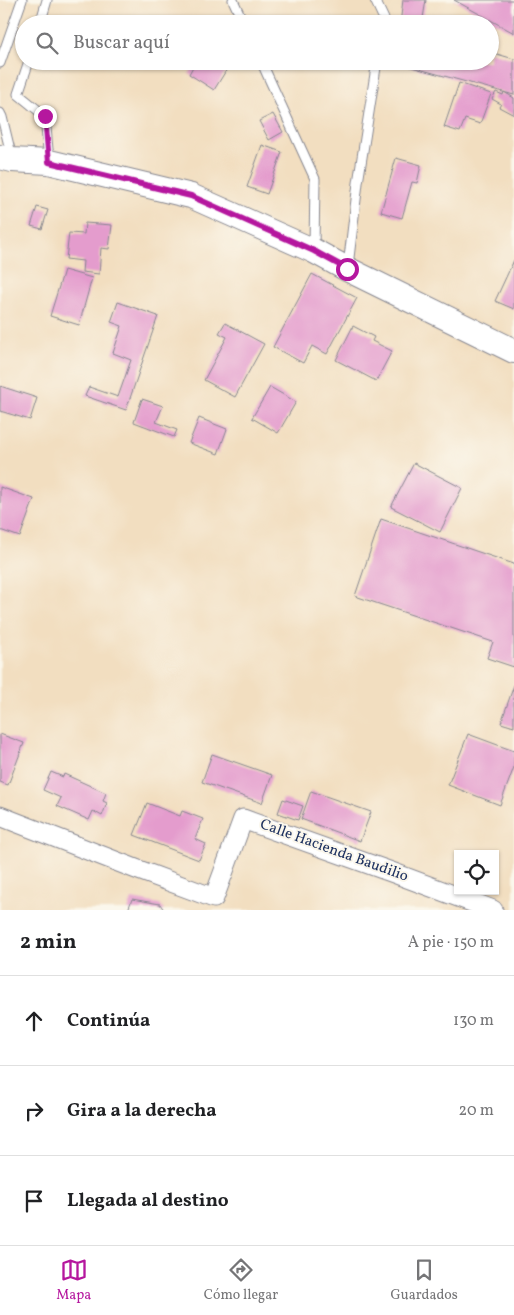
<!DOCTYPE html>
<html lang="es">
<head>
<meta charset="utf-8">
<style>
  :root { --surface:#fff; --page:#f2f2f2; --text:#202124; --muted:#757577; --line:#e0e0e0; --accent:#b5179e }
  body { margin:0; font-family:Vollkorn,serif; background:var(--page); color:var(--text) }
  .controls { position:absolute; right:15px; bottom:15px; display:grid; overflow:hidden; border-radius:0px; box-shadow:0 1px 4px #0004 }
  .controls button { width:45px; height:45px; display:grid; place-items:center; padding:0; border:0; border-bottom:1px solid var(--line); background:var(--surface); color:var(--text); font:25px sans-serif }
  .stop { position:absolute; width:15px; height:15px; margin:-11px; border:4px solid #b5179e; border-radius:50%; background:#fff }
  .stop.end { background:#b5179e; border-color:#fff; box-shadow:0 1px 5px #0008 }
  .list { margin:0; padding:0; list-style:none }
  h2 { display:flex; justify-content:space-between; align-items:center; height:65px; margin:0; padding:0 20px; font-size:21px }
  h2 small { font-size:16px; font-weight:400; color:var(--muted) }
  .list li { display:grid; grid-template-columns:32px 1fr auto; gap:15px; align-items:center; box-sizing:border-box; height:90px; padding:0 20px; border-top:1px solid var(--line) }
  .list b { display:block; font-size:19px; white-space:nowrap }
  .list em { font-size:16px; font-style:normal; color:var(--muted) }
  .icon { flex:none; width:28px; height:28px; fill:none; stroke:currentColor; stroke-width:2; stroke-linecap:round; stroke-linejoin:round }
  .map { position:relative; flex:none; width:514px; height:910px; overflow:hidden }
  .search { position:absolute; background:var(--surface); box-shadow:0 1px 4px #0004; left:15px; right:15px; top:15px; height:55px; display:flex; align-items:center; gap:12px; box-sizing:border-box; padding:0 18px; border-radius:28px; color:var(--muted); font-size:19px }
  .sheet { height:335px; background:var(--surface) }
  nav { display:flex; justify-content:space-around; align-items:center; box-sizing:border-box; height:70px; border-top:1px solid var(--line); background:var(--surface); font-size:14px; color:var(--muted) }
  nav a { display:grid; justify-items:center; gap:2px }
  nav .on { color:var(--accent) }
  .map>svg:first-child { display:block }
</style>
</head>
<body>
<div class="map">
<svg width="514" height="910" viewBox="0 0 514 910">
  <rect width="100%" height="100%" fill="#fbf7ec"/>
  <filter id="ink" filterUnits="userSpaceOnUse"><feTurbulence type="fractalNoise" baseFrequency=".02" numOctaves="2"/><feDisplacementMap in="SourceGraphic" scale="10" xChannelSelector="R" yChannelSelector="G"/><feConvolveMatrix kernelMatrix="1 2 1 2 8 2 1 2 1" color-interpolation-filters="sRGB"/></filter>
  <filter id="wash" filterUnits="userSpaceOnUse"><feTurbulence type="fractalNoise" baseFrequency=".0096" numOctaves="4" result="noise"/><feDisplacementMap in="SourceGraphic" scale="20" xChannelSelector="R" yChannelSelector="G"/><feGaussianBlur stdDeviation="1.12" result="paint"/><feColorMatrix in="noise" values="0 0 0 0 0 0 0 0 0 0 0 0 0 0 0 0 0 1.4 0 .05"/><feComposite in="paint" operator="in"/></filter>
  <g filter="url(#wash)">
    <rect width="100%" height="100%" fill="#f2dec0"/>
    <g id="blocks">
      <path fill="#e49ccd" d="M403 0H426L422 24H400Z
        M454 0H514V33Z
        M490 52 514 59V95L393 62 490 61Z
        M196 61H214L227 69 214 90 189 74Z
        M459 83 491 94 480 124 465 119 460 132 444 127Z
        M496 92 503 95 504 92 514 98V115L499 107 501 104 492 99Z
        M273 114 283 132 269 140 259 121Z
        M262 145 282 152 267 194 247 187Z
        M396 158 421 165 417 183 412 182 402 218 381 212Z
        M37 207 48 210 42 229 31 226Z
        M85 223 112 225 109 249 101 248 99 274 82 272 83 261 66 259 69 233 84 234Z
        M514 260V309L495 301Z
        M64 270 92 278 79 325 50 316Z
        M312 274 357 298 327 354 312 346 303 363 273 347Z
        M118 302 158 316 126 410 85 396 89 387 118 397 131 360 113 353 122 326 111 322Z
        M225 323 264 344 235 397 204 380 227 337 219 333Z
        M353 326 374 337 372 341 392 351 376 381 336 360Z
        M0 386 37 398 30 420 0 411Z
        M270 387 296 402 278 433 252 418Z
        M142 399 163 406 156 422 177 430 174 437 134 422Z
        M199 418 227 429 218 454 189 443Z
        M414 463 462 488 440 532 391 507Z
        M0 487 34 499 20 537 0 530Z
        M381 519 514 564V667L487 658 493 642 355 596Z
        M514 685V727L501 723Z
        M0 734 24 743 8 785 0 782Z
        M468 734 514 751V767L500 805 448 785Z
        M212 754 272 775 262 803 202 782Z
        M51 772 63 777 64 774 106 793 103 801 107 803 102 816 93 811 89 820 57 806 61 798 43 790Z
        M311 791 371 812 360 841 301 819Z
        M283 799 303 806 298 820 278 813Z
        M147 803 180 816 182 811 203 819 195 839 206 844 199 860 134 835Z
        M132 899 160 904 164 910H128Z"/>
    </g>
  </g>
  <g filter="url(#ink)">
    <use href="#blocks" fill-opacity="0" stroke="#86868f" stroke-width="1"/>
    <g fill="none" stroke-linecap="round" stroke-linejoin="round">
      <defs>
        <path id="service" d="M233 0 244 24
          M375 0 384 19V24
          M40 24 47 0
          M29 61 18 94 45 116 49 161
          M261 61 315 179 314 248
          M0 63 22 0
          M0 113 2 117 12 158
          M348 266 358 183 377 61"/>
        <path id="minor" d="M0 816 136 869 214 898 243 819 394 873 493 910"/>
        <path id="tertiary" d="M0 157 12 160 49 162 191 196 314 251 347 269 514 351"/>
      </defs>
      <use href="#service" stroke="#86868f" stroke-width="11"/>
      <use href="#minor" stroke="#86868f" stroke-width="21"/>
      <use href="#tertiary" stroke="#86868f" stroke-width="26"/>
      <use href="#service" stroke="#fff" stroke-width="9"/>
      <use href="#minor" stroke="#fff" stroke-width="19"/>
      <use href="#tertiary" stroke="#fff" stroke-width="24"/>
    </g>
  </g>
  <g fill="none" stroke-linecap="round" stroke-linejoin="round" filter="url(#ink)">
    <path stroke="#b5179e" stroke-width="6" d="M45 116 49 162 191 196 314 251 347 269"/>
  </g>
  <g text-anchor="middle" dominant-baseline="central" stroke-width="4" stroke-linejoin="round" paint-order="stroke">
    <g font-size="15" fill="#1b2f5e" stroke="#fbf7ec">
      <text transform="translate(334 851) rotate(20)">Calle Hacienda Baudilio</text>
    </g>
  </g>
</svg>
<div class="controls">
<button><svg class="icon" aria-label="locate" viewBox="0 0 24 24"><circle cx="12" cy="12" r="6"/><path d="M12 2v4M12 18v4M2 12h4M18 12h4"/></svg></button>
</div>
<div class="stop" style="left:347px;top:269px"></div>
<div class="stop end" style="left:45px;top:116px"></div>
<div class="search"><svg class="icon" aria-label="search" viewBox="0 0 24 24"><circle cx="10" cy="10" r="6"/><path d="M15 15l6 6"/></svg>Buscar aquí</div>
</div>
<section class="sheet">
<h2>2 min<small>A pie · 150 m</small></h2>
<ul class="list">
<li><svg class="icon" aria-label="ahead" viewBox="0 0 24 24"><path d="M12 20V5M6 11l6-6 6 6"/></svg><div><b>Continúa</b></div><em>130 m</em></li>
<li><svg class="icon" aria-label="right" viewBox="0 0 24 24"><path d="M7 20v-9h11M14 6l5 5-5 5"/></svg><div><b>Gira a la derecha</b></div><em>20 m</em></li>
<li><svg class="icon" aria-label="arrive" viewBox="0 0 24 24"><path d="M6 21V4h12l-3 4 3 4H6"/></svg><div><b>Llegada al destino</b></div></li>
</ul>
</section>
<nav>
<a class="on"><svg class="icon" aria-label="map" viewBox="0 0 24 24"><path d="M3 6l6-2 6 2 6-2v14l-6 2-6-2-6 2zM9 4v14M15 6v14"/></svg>Mapa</a>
<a><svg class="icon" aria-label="directions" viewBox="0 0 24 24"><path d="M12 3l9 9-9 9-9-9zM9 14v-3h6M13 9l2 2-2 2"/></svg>Cómo llegar</a>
<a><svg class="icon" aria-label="saved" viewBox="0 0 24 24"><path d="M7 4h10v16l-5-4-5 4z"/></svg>Guardados</a>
</nav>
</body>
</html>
